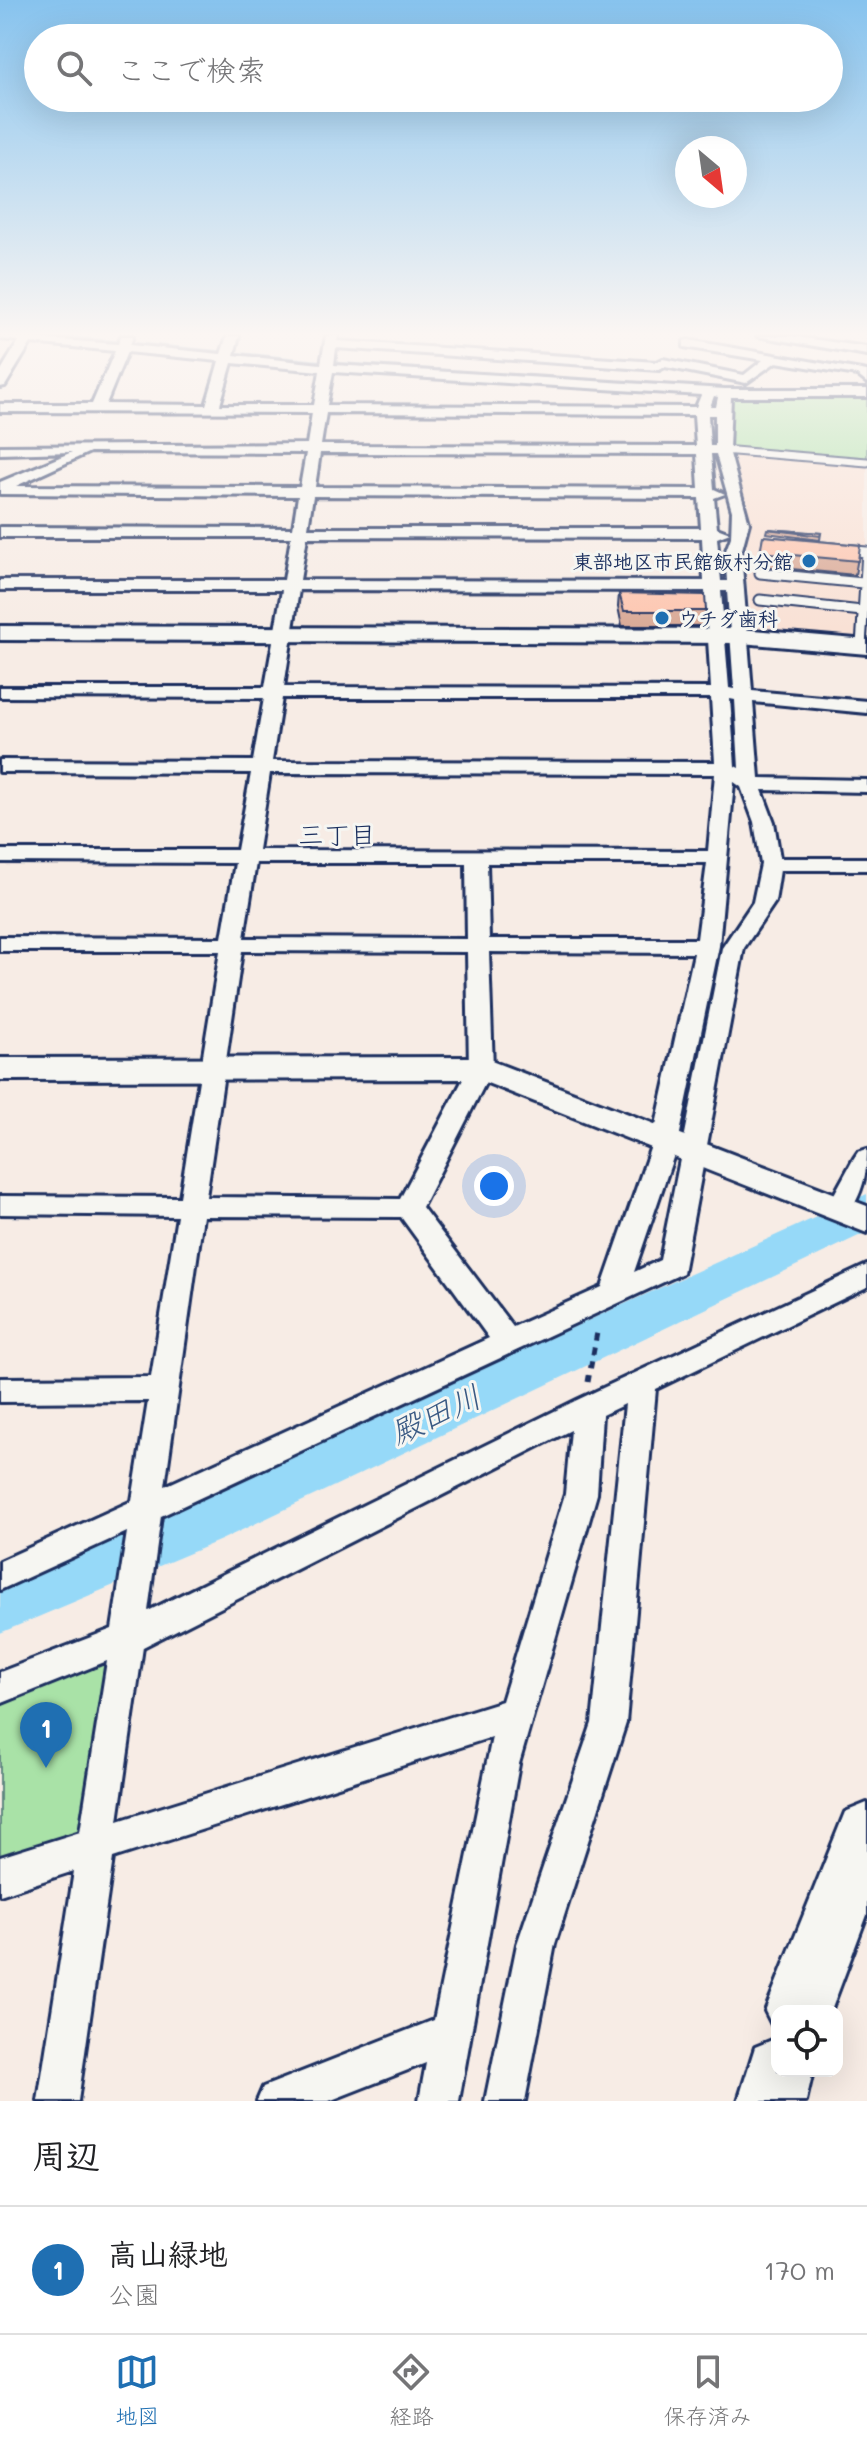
<!DOCTYPE html>
<html lang="ja">
<head>
<meta charset="utf-8">
<style>
  :root { --surface:#fff; --page:#f6f6f6; --text:#202124; --muted:#757577; --line:#e0e0e0; --accent:#1f6fb2 }
  body { margin:0; font-family:Mali,"Klee One",sans-serif; background:var(--page); color:var(--text) }
  .controls { position:absolute; right:24px; bottom:24px; display:grid; overflow:hidden; border-radius:16px; box-shadow:0 8px 32px #0002 }
  .controls button { width:72px; height:72px; display:grid; place-items:center; padding:0; border:0; border-bottom:2px solid var(--line); background:var(--surface); color:var(--text); font:40px sans-serif }
  .compass { position:absolute; left:675px; top:136px; width:72px; height:72px; border-radius:50%; background:var(--surface); box-shadow:0 8px 32px #0002; rotate:151deg }
  .you { position:absolute; left:494px; top:1186px; width:28px; height:28px; margin:-20px; border:6px solid #fff; border-radius:50%; background:#1a73e8; box-shadow:0 0 0 12px #1a73e833 }
  .badge { display:grid; place-items:center; width:52px; height:52px; border-radius:50%; background:var(--accent); color:#fff; font-size:26px; font-weight:700 }
  .pin { position:absolute; translate:-50% -66px; filter:drop-shadow(0 2px 4px #0008) }
  .pin::after { content:''; position:absolute; top:42px; width:28px; height:24px; background:inherit; clip-path:polygon(0 0,100% 0,50% 100%) }
  .list { margin:0; padding:0; list-style:none }
  h2 { display:flex; justify-content:space-between; align-items:center; height:104px; margin:0; padding:0 32px; font-size:34px }
  h2 small { font-size:26px; font-weight:400; color:var(--muted) }
  .list li { display:grid; grid-template-columns:52px 1fr auto; gap:24px; align-items:center; box-sizing:border-box; height:128px; padding:0 32px; border-top:2px solid var(--line) }
  .list b { display:block; font-size:30px; white-space:nowrap }
  .list p { margin:0; font-size:26px; white-space:nowrap; color:var(--muted) }
  .list em { font-size:26px; font-style:normal; color:var(--muted) }
  .icon { flex:none; width:44px; height:44px; fill:none; stroke:currentColor; stroke-width:2; stroke-linecap:round; stroke-linejoin:round }
  .map { position:relative; flex:none; width:867px; height:2101px; overflow:hidden }
  .search { position:absolute; background:var(--surface); box-shadow:0 8px 32px #0002; left:24px; right:24px; top:24px; height:88px; display:flex; align-items:center; gap:20px; box-sizing:border-box; padding:0 28px; border-radius:44px; color:var(--muted); font-size:30px }
  .sheet { height:232px; background:var(--surface) }
  nav { display:flex; justify-content:space-around; align-items:center; box-sizing:border-box; height:112px; border-top:2px solid var(--line); background:var(--surface); font-size:22px; color:var(--muted) }
  nav a { display:grid; justify-items:center; gap:4px }
  nav .on { color:var(--accent) }
  .map>svg:first-child { display:block }
</style>
</head>
<body>
<div class="map">
<svg width="867" height="2101" viewBox="0 0 867 2101">
  <rect width="100%" height="100%" fill="#f7ece5"/>
  <filter id="ink" filterUnits="userSpaceOnUse"><feTurbulence type="fractalNoise" baseFrequency=".0125" numOctaves="2"/><feDisplacementMap in="SourceGraphic" scale="16" xChannelSelector="R" yChannelSelector="G"/><feConvolveMatrix kernelMatrix="1 2 1 2 8 2 1 2 1" color-interpolation-filters="sRGB"/></filter>
  <g filter="url(#ink)">
    <path fill="#f9e1d5" d="M734 455 867 466V642L753 631 746 571 748 504 736 481Z"/>
    <path fill="#a9e2a7" stroke="#628882" stroke-width="2" d="M731 393 867 395V460L730 449Z
      M108 1659 82 1831 0 1856V1704Z"/>
    <g fill="none" stroke-linecap="round" stroke-linejoin="round">
      <path stroke="#6595ba" stroke-width="4" d="M54 336 341 364 642 384"/>
      <path fill="#96d9f8" fill-rule="evenodd" d="M867 1194V1232L221 1540 0 1633V1578L179 1506Z"/>
      <defs>
        <path id="service-far1" d="M722 450 867 462"/>
        <path id="service" d="M844 550 867 552 861 646
          M760 573 863 583
          M760 600 862 611"/>
        <path id="minor" d="M0 336 118 344 121 336H133L130 345 221 354 227 336H239L234 355 321 364 326 336H338L337 341 657 362 663 359 744 375 763 360 684 347V341L688 340 867 371V383L857 375 776 362 746 383 665 367 659 370 336 348 334 365 725 389H867V397H731L729 450 749 523 741 553 752 691 867 701V713L753 702 759 778 867 780V792L762 790 774 822 780 858H867V870H780L775 902 744 948 683 1273 161 1516 148 1611 577 1400 867 1265V1287L656 1389 626 1723 555 1944 525 2101H485L517 1944 592 1723 625 1404 602 1415 597 1494 519 1764 459 2101H419L426 2063 329 2101H257L263 2087 434 2020 492 1737 113 1858 78 2101H38L74 1871 0 1895V1857L80 1832 107 1661 0 1704V1672L112 1629 127 1532 0 1590V1561L132 1501 148 1401 0 1402V1378L151 1377 177 1216 0 1214V1196L180 1197 220 951H0V937L222 938 235 863 0 862V850H237L251 773 0 772V760L253 761 264 698 0 697V687H265L282 590H0V580H284L291 537H0V527L293 528 298 496 0 494V482L72 452 0 454V446L307 444 312 413 0 412V404H92L115 351 31 343 5 386 0 387V372L19 341 0 339ZM127 352 219 361 206 405 106 404ZM232 363 320 371 314 405H220ZM333 372 701 395 696 407 327 405ZM714 396 718 397 716 407H710ZM326 413 694 415 696 446 321 445ZM708 415H715V446H710ZM90 452 306 453 300 487 16 486ZM320 453 697 454 699 489 315 487ZM711 454H716L732 511 731 537 725 553 727 581H721L717 538 730 533 717 528 714 498 725 494 714 489ZM313 496 699 498 701 528H308ZM307 537 702 538 704 581 300 580ZM299 590 705 591 711 688 284 687ZM721 591H727L734 689 729 688ZM282 698H711L715 762 272 761ZM730 699 735 700 739 768 735 766ZM270 773 715 774 708 851 258 850ZM734 782 741 787 754 822 761 864 753 902 722 948 660 1260 634 1272 678 1143 719 946ZM256 863H466L467 939 244 938ZM487 863H707L697 939H489ZM242 951 467 952 469 1068 400 1199 206 1197ZM489 952 694 953 652 1143 602 1287 513 1327 422 1207 493 1068ZM203 1216 401 1217 489 1338 165 1486ZM571 1430 565 1494 502 1701 118 1821 143 1647Z
          M757 336H790L867 347V355Z
          M867 1149C867 1177 862 1192 848 1216H830L826 1209 854 1158 858 1152Z"/>
        <path id="tertiary" d="M0 626 741 629 867 640V654L741 643 0 640Z
          M481 1057 867 1206V1233L477 1079 0 1080V1058Z"/>
        <path id="primary" d="M867 1803V1915L831 2011H777V2035L765 2011 845 1812Z
          M777 2038V2071H813L806 2101H738L755 2047Z"/>
      </defs>
      <use href="#service-far1" stroke="#1b2f5e" stroke-width="11"/>
      <use href="#service" stroke="#1b2f5e" stroke-width="13"/>
      <use href="#minor" stroke="#1b2f5e" stroke-width="6"/>
      <use href="#tertiary" stroke="#1b2f5e" stroke-width="6"/>
      <use href="#primary" stroke="#1b2f5e" stroke-width="6"/>
      <path stroke="#1b2f5e" stroke-width="5" stroke-dasharray="7 7" stroke-linecap="butt" d="M588 1382 598 1327"/>
      <use href="#service-far1" stroke="#f6f6f2" stroke-width="7"/>
      <use href="#service" stroke="#f6f6f2" stroke-width="9"/>
      <use href="#minor" fill="#f6f6f2" fill-rule="evenodd"/>
      <use href="#tertiary" fill="#f6f6f2" fill-rule="evenodd"/>
      <use href="#primary" fill="#f6f6f2" fill-rule="evenodd"/>
    </g>
    <path fill="#daaa97" stroke="#1b2f5e" stroke-width="2" d="M767 529 821 533 820 540 766 533Z
      M763 536 860 545 855 575 759 566Z
      M619 593 706 611 704 626H622L618 607Z"/>
    <path fill="#fdc6b0" stroke="#1b2f5e" stroke-width="2" d="M767 529 821 533 820 536Z
      M763 536 860 545 858 561 760 552Z
      M619 593 705 595 706 611H624Z"/>
  </g>
  <linearGradient id="sky" x2="0" y2="1"><stop stop-color="#87c3ee"/><stop offset="0.53" stop-color="#fbf6f3"/><stop offset="1" stop-color="#fbf6f3" stop-opacity="0"/></linearGradient>
  <rect width="867" height="630" fill="url(#sky)"/>
  <g fill="#1f6fb2" stroke="#f6f6f2" stroke-width="3">
    <circle cx="809" cy="561" r="8"/>
    <circle cx="662" cy="618" r="8"/>
  </g>
  <g text-anchor="middle" dominant-baseline="central" stroke-width="6" stroke-linejoin="round" paint-order="stroke">
    <g font-size="20" font-weight="bold" fill="#1b2f5e" stroke="#f6f6f2" text-anchor="end">
      <text x="793" y="561">東部地区市民館飯村分館</text>
      <text x="678" y="618" text-anchor="start">ウチダ歯科</text>
    </g>
    <g font-size="26" fill="#1b2f5e" stroke="#f6f6f2">
      <text x="337" y="834">三丁目</text>
    </g>
    <g font-size="32" font-style="italic" fill="#3a5a84" stroke="#f6f6f2">
      <text transform="translate(435 1413) rotate(-25)">殿田川</text>
    </g>
  </g>
</svg>
<div class="controls">
<button><svg class="icon" aria-label="locate" viewBox="0 0 24 24"><circle cx="12" cy="12" r="6"/><path d="M12 2v4M12 18v4M2 12h4M18 12h4"/></svg></button>
</div>
<svg class="compass" viewBox="-18 -18 36 36"><path d="M0-13l5 13h-10z" fill="#e53935"/><path d="M0 13l5-13h-10z" fill="#757577"/></svg>
<div class="you"></div>
<div class="pin badge" style="left:46px;top:1768px">1</div>
<div class="search"><svg class="icon" aria-label="search" viewBox="0 0 24 24"><circle cx="10" cy="10" r="6"/><path d="M15 15l6 6"/></svg>ここで検索</div>
</div>
<section class="sheet">
<h2>周辺<small></small></h2>
<ul class="list">
<li><span class="badge">1</span><div><b>高山緑地</b><p>公園</p></div><em>170 m</em></li>
</ul>
</section>
<nav>
<a class="on"><svg class="icon" aria-label="map" viewBox="0 0 24 24"><path d="M3 6l6-2 6 2 6-2v14l-6 2-6-2-6 2zM9 4v14M15 6v14"/></svg>地図</a>
<a><svg class="icon" aria-label="directions" viewBox="0 0 24 24"><path d="M12 3l9 9-9 9-9-9zM9 14v-3h6M13 9l2 2-2 2"/></svg>経路</a>
<a><svg class="icon" aria-label="saved" viewBox="0 0 24 24"><path d="M7 4h10v16l-5-4-5 4z"/></svg>保存済み</a>
</nav>
</body>
</html>
